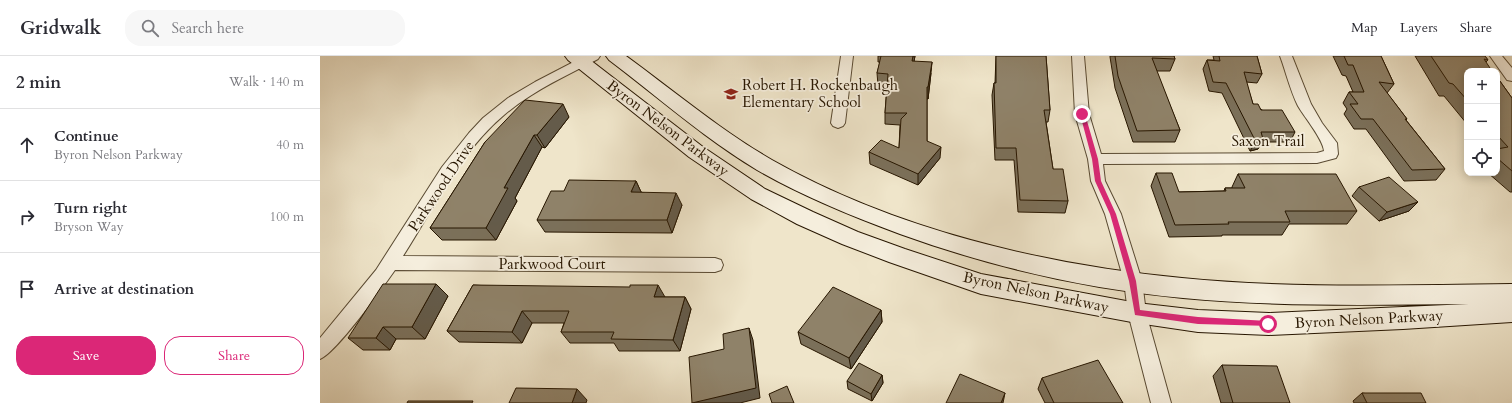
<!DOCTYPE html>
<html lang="en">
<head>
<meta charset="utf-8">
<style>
  :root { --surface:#fff; --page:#f7f7f7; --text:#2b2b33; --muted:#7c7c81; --line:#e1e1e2; --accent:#db2777 }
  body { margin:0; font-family:Cardo,serif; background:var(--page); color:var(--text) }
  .controls { position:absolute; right:12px; top:12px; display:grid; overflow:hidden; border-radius:8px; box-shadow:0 2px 10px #0003 }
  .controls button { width:36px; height:36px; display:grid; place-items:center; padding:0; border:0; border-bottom:1px solid var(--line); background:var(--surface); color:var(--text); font:20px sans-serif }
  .stop { position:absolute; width:12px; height:12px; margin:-9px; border:3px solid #db2777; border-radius:50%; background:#fff }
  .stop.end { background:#db2777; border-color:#fff; box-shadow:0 1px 4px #0008 }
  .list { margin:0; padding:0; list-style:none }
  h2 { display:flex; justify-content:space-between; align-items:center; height:52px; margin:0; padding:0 16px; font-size:17px }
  h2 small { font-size:13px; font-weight:400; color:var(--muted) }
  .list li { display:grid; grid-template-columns:26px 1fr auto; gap:12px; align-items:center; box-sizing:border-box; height:72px; padding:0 16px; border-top:1px solid var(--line) }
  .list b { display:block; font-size:15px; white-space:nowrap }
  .list p { margin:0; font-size:13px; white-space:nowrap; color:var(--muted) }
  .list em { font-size:13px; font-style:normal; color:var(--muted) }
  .actions { display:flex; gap:8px; padding:12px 16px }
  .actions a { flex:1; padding:9px 0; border:1px solid var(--accent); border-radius:16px; text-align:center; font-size:14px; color:var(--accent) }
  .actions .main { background:var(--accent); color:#fff }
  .icon { flex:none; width:22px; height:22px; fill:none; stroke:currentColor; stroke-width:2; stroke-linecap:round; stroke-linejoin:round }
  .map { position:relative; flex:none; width:1192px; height:347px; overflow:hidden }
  header { display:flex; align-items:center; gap:24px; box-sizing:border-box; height:56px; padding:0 20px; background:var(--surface); border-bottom:1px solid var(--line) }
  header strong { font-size:19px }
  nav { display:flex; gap:22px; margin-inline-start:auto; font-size:14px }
  .search { width:280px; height:36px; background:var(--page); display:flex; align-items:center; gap:10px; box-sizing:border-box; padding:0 14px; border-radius:16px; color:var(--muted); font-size:15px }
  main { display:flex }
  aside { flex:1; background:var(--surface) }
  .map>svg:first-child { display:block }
</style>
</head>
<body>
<header>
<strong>Gridwalk</strong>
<div class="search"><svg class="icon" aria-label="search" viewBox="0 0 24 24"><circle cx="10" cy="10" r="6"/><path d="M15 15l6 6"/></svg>Search here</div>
<nav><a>Map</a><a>Layers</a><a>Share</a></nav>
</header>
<main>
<aside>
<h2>2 min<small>Walk · 140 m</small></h2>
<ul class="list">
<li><svg class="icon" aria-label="ahead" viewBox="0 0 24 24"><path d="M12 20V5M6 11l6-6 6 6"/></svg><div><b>Continue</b><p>Byron Nelson Parkway</p></div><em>40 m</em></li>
<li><svg class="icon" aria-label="right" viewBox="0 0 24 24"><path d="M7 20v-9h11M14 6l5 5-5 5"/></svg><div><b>Turn right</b><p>Bryson Way</p></div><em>100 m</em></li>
<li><svg class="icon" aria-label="arrive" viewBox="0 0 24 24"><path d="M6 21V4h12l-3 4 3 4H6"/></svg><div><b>Arrive at destination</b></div></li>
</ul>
<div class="actions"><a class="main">Save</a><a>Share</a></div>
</aside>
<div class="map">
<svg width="1192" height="347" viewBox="0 0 1192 347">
  <rect width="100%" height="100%" fill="#efe5ca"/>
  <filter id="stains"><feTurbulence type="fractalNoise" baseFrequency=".005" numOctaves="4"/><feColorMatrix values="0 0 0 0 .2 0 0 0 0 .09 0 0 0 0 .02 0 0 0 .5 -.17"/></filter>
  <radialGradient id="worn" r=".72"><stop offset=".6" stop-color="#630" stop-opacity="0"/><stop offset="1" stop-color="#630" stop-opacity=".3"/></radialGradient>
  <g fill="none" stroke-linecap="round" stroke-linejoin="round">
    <defs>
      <path id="street" d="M265 0H280L278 3C246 20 212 35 184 59 139 97 114 152 83 200L395 202 401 204 403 209 401 214 395 216 75 214C63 231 16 297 0 303V282L56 214 122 111 149 77 163 62 188 42 215 26Z
        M521 0H533L525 67 523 70 518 72 513 70 511 67Z
        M752 0H764L769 58 781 98 997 97 1004 95C1003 83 985 62 978 50 970 34 966 16 960 0H972L991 48 1002 67 1017 87 1018 98 1016 102 997 107 783 108 785 125 801 158 822 225 826 257 851 347H831L808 257 804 225 785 158 771 125 768 103 755 58Z
        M1170 0H1182L1192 12V25L1187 24Z"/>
      <path id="secondary" d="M245 0H265L383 91 445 133 493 156 538 176 585 193 661 218 817 247 878 254 949 257 1149 248C1054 249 958 251 863 242 767 233 671 211 580 178 531 160 482 140 437 114 384 82 338 41 289 4L286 0H306C354 35 400 74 452 104 574 173 723 209 862 222 971 233 1082 229 1192 228V266L1083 273 949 279 878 276 817 267 661 238 569 206 522 188 477 168 431 143 369 101 248 4Z"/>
    </defs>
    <use href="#street" stroke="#594a32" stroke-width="2"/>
    <use href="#secondary" stroke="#271600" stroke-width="2"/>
    <use href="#street" fill="#f5eedd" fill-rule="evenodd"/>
    <use href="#secondary" fill="#f5eedd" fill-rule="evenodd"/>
  </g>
  <path fill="#7b705a" stroke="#271600" d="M558 0H595L594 5 611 17 608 43H607V85L620 102 598 129 550 108 549 96 579 92 580 69 565 68V57L567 29H558L557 17 560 6H558Z
    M676 0H726L730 54 728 66H726L733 113 748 145 745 157 698 156 694 104H675L672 39 674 27H675Z
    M790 0H854L855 3 850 15H836L860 74 855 86H813L795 32 790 1Z
    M893 0H937L942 18 937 27 926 26 933 48 975 76 970 86H941L938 93 930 95 902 37 889 35 883 13 887 4H894Z
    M1013 0H1061L1074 28 1067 37 1087 63 1086 64 1125 113 1116 124 1084 125 1046 73H1034L1024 58 1027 53 1023 47 1029 36H1033L1026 20 1022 19Z
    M1095 0H1165L1168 4 1166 6 1147 15V68L1124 40H1119Z
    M1177 21 1192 42V136H1190L1168 117H1177Z
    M249 61 225 92 222 91 195 142 197 145 176 184H122L110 172 165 86Z
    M836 117 859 136 904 135 905 132H912V131L918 118 1037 155 1027 168H969L962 179H902V180L849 181 831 130Z
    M316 125 321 136 362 149 352 177 225 176 217 164 244 135Z
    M1039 131 1098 146 1089 155 1059 165 1032 140Z
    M153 229 345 241H365L371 253 360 295H299L294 287H250L241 276 244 267H212L202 287 139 286 127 275Z
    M128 240 105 283H76L70 294H43L28 282Z
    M561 254 562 266 531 313 481 288 478 276Z
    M902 309 970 347H901L893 320Z
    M562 319 563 327 552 345 528 333 527 325Z
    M722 322 803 347H725L718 333Z
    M1042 337 1106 347H1034L1033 345Z"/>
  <path fill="#645b4a" stroke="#271600" d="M593 0H595L592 16V5Z
    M612 6 611 17 608 43V31Z
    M243 48 249 61 225 92 217 79Z
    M214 79 222 91 195 142 197 145 176 184 166 172 184 132Z
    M943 83 938 93 930 95 936 86Z
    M621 91 620 102 598 129V118Z
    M316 125 322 138 311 136Z
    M356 137 362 149 352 177 347 164Z
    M1098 146 1089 155 1059 165 1067 156Z
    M116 228 128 240 105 283 92 271Z
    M338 229 345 241H334Z
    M365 241 371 253 360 295 353 284Z
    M561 254 562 266 531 313 529 302Z
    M202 255 212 267 202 287 192 276Z
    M63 271 76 283 70 294 56 282Z
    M429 272 433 284 440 342 420 347H372Z
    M562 319 563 327 552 345 551 338Z
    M257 333 267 344 266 347H252Z
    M685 337 683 347H681Z"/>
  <path fill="#8f8269" stroke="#271600" d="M561 0H593L592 5 612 6 608 31H607V85L621 91 598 118 549 96 561 84 579 92 581 63 587 57H565L568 18 557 17Z
    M676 0H726L730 54H724L733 113H743L748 145 700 144 696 92H676L674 27H676Z
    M795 0H854L855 3 832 2 860 74 817 75 798 20Z
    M899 0H937L942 18 924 16 933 48H938L941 54H962L975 76H941L943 83 936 86 906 27 893 26 887 4 900 5Z
    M1024 0H1061L1074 28 1059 26 1087 63H1085L1125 113 1092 114 1053 63H1041L1030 48H1038L1029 36H1044L1033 9H1028Z
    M1111 0H1165L1168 4 1164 3 1172 15H1147V44L1133 28 1129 27Z
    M1177 21 1192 42V115L1177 102V93L1188 91 1177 79Z
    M205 44 243 48 217 79H214L184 132H188L166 172H110L165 86Z
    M836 117H852L859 136 906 135 905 132H925L918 118H1016L1037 155H965L970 166H908L909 168 855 169Z
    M1069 121 1098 146 1067 156 1039 131Z
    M249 124 316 125 311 136 356 137 347 164H217L231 135H244Z
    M63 228H116L92 271H63L56 282H28Z
    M153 229 310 231V229H338L334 241H365L353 284 291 283 294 276H241L249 255H202L192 276 127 275Z
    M513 231 561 254 529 302 478 276Z
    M429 272 436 332 372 347 369 301 404 293 403 278Z
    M778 304 803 347H734L722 322Z
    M539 307 562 319 551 338 527 325Z
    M902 309 957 310 970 347H913Z
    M640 318 685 337 681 347H626Z
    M467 330 474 347H452L449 338Z
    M196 332 257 333 252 347H189Z
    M1042 337H1101L1106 347H1047Z
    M88 345H153L152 347H87Z"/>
  <path fill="#db2777" d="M762 56 765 58 778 103 781 125 796 158 816 225 820 254 878 261 948 265H951V270L878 268 815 259 809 225 790 158 775 125 772 103 760 58Z"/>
  <defs>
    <symbol id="school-bare" viewBox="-9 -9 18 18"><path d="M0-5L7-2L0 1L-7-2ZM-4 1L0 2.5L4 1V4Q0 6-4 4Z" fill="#8f2418" stroke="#f5eedd" stroke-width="2.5" paint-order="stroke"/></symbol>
  </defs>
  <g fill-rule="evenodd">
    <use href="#school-bare" x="401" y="28" width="20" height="20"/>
  </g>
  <g text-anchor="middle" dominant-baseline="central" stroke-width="3.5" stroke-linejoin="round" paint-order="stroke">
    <g font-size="15" fill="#271600" stroke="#f5eedd" text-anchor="start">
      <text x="422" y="29">Robert H. Rockenbaugh<tspan x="422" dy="17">Elementary School</tspan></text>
    </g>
    <g font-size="15" fill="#271600" stroke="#f5eedd">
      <text transform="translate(348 72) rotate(37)">Byron Nelson Parkway</text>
      <text x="948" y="85">Saxon Trail</text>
      <text transform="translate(121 130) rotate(-56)">Parkwood Drive</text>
      <text x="232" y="208">Parkwood Court</text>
      <text transform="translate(716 236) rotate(12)">Byron Nelson Parkway</text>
      <text transform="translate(1049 263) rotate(-3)">Byron Nelson Parkway</text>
    </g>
  </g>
  <rect width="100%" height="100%" filter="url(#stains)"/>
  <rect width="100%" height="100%" fill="url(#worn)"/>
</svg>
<div class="controls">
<button>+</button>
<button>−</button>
<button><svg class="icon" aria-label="locate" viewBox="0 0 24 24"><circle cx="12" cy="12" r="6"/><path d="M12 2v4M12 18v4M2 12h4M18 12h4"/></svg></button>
</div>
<div class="stop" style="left:948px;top:268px"></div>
<div class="stop end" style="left:762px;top:58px"></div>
</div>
</main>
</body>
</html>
